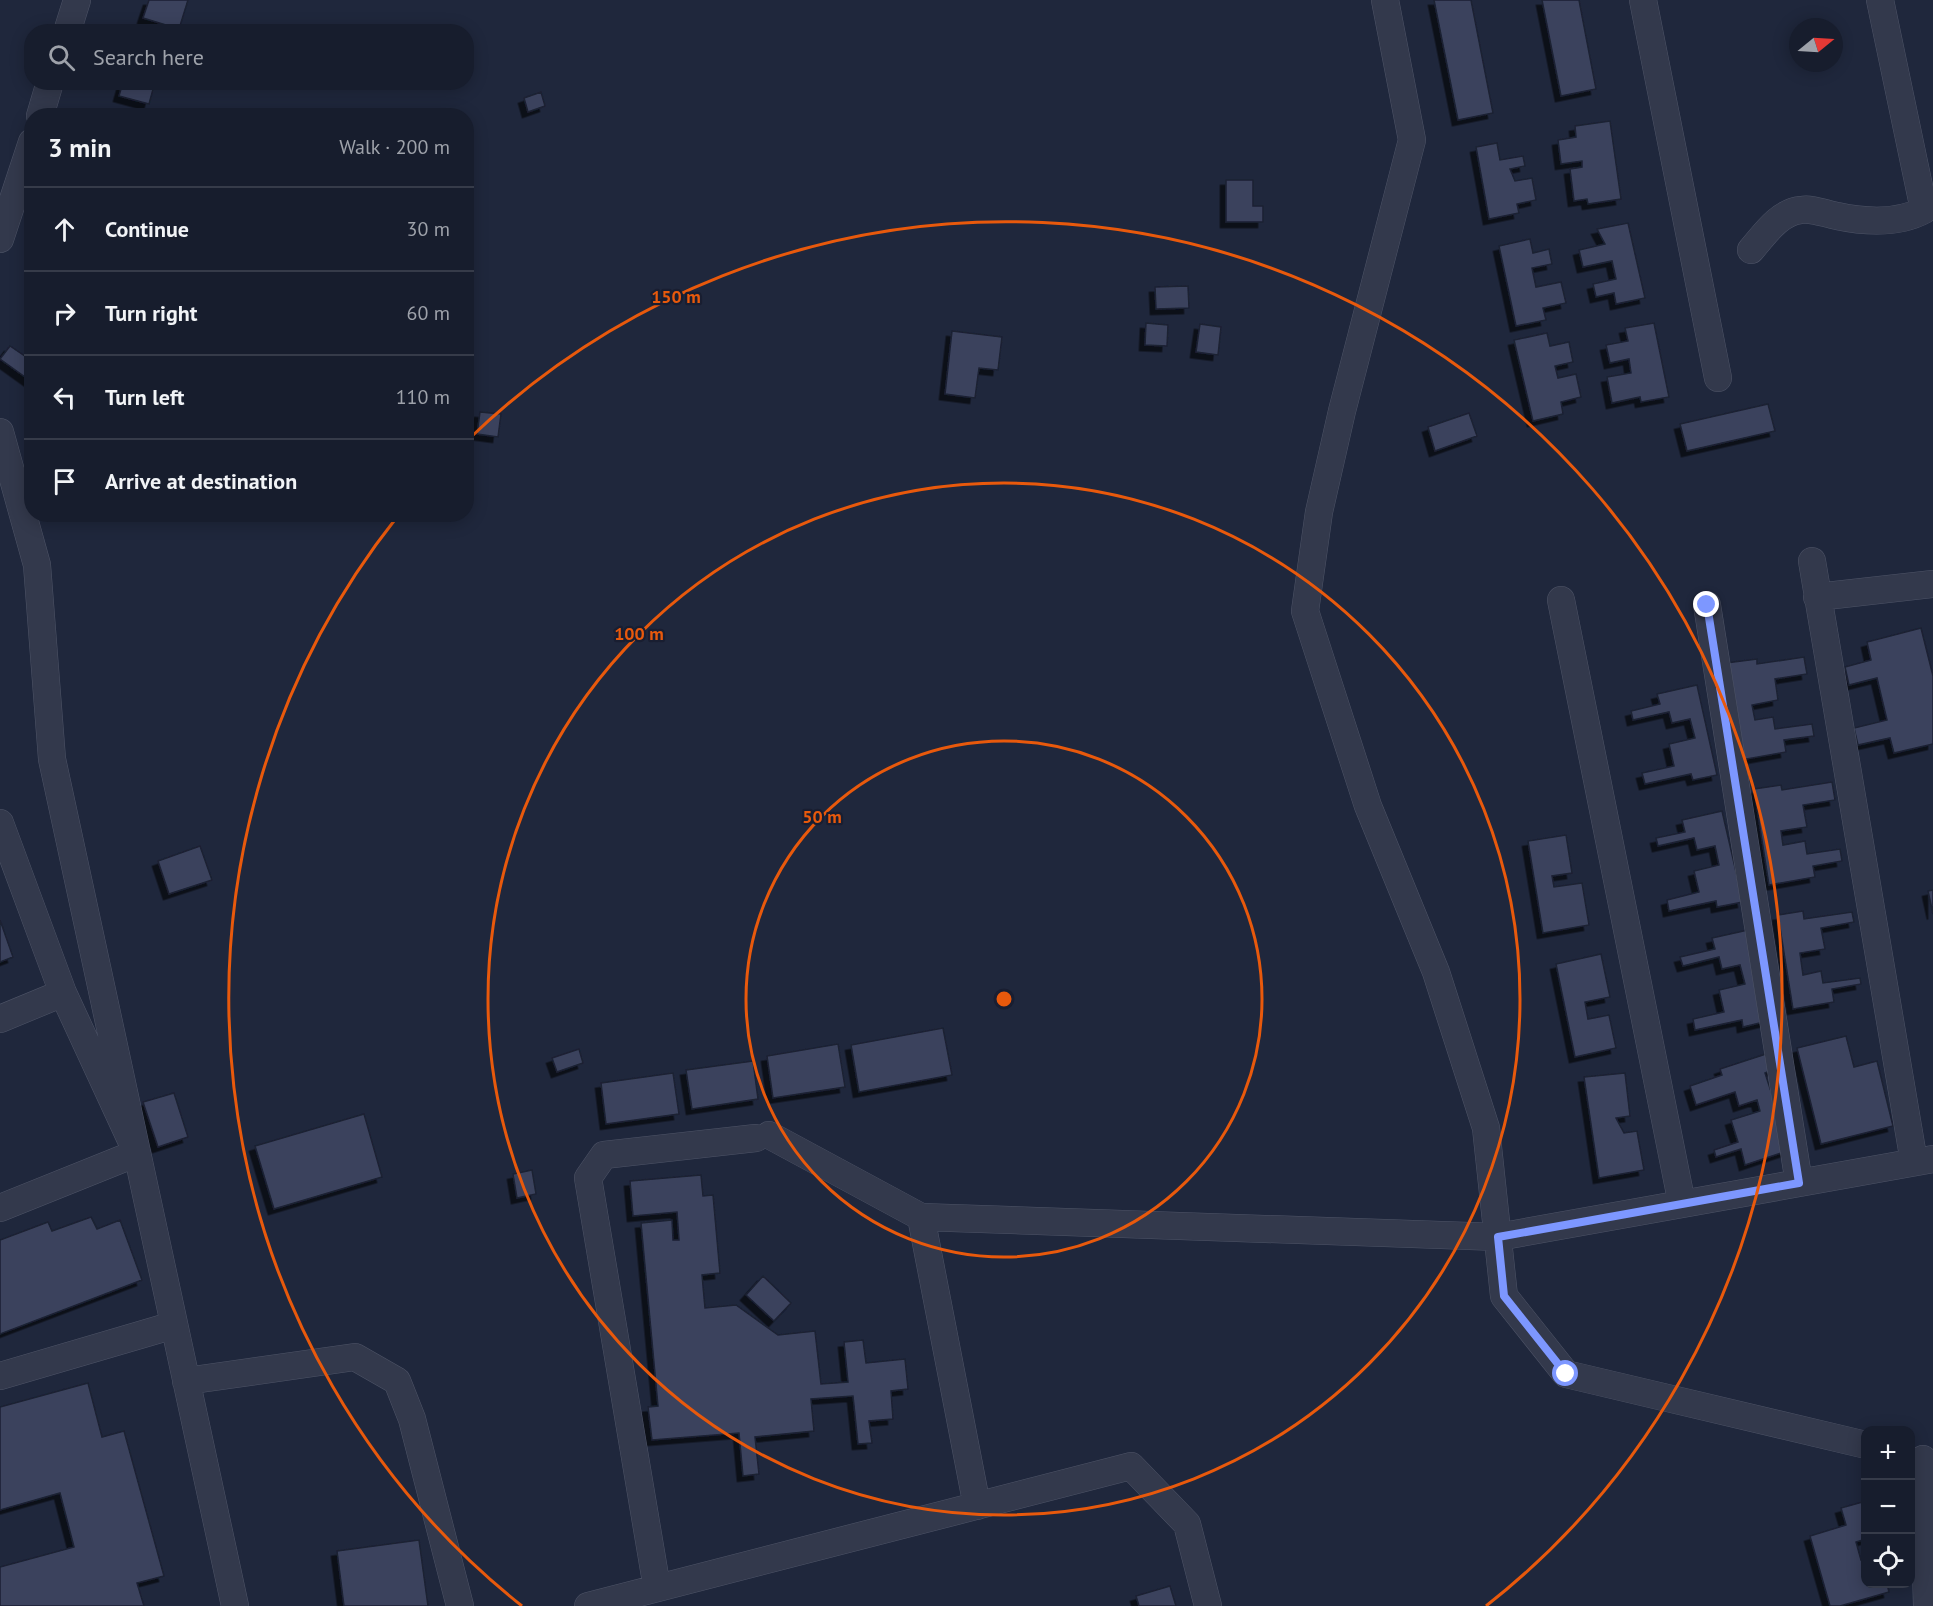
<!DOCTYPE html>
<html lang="en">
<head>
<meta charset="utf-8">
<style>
  :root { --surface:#171d2d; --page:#242a39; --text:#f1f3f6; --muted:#9ea2aa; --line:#363b49 }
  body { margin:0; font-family:"PT Sans",sans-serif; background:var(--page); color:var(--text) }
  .controls { position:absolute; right:18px; bottom:18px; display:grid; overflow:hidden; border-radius:12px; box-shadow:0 3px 15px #0003 }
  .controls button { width:54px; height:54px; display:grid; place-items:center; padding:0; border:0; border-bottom:2px solid var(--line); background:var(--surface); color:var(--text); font:30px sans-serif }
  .compass { position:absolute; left:1789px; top:18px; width:54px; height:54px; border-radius:50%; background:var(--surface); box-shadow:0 3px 15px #0003; rotate:72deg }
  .stop { position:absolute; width:18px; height:18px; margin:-14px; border:4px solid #7d97ff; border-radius:50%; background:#fff }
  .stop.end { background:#7d97ff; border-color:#fff; box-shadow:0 2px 6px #0008 }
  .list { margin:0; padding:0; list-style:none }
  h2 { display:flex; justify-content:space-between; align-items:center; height:78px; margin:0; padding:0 24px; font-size:26px }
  h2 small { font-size:20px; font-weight:400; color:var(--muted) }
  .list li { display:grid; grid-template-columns:39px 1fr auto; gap:18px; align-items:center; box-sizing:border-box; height:84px; padding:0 24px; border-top:2px solid var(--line) }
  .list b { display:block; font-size:22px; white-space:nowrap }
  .list em { font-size:20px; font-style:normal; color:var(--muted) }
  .icon { flex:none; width:33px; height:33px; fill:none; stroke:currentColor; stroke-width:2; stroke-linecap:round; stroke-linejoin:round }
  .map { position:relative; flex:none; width:1933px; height:1606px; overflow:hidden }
  .search { position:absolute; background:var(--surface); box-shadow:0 3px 15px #0003; left:24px; top:24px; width:450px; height:66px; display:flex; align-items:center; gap:15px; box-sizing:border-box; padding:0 21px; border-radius:24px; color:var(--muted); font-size:22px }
  .panel { position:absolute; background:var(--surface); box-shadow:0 3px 15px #0003; left:24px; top:108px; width:450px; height:414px; border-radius:24px }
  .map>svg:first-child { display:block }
</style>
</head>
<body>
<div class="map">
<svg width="1933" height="1606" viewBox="0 0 1933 1606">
  <defs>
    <filter id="shadow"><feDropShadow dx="-5.5" dy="5.5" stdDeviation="0" flood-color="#0009"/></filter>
  </defs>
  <rect width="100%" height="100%" fill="#1f273c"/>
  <path fill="#3b435d" stroke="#1b2033" stroke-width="1.5" filter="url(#shadow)" d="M149 0H188L179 29 143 18Z
    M1434 0H1471L1493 113 1458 120Z
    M1542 0H1579L1596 89 1561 96Z
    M123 82H155L149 104 119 96Z
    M541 92 545 106 528 112 524 98Z
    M1610 121 1621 199 1588 204 1587 199 1574 201 1570 169 1582 167V161L1561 164 1558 140 1576 137 1575 126Z
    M1497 143 1500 160 1523 156 1525 166 1510 169 1515 181 1532 178 1536 200 1517 204 1519 213 1489 219 1476 147Z
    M1226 180H1253V206H1263V222H1226Z
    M1628 223 1645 298 1616 304 1614 293 1596 297 1593 284 1616 279 1612 261 1583 267 1579 250 1605 244 1597 229Z
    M1530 239 1533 253 1549 249 1552 264 1532 268 1536 287 1561 282 1566 303 1543 308 1546 320 1516 326 1499 246Z
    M1188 286 1189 308 1156 309 1155 287Z
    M1146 323 1168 325 1167 346 1145 345Z
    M1654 323 1669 397 1641 402 1640 397 1612 403 1607 377 1631 373 1629 359 1610 363 1606 345 1628 341 1625 328Z
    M1200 324 1221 327 1218 355 1196 352Z
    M952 331 1002 337 998 370 979 368 975 398 945 394Z
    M1547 333 1550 346 1569 342 1573 362 1555 366 1558 378 1576 374 1581 397 1561 402 1563 414 1533 421 1514 340Z
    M10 346 32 361V382L0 359Z
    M1768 404 1775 431 1687 451 1680 424Z
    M480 412 501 414 498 437 477 434Z
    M1469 413 1477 436 1435 451 1428 427Z
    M1921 628 1933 676V744L1894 753 1890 738 1858 745 1854 728 1887 720 1877 678 1849 685 1845 667 1871 660 1867 642Z
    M1804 657 1807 674 1775 679 1778 700 1752 705 1755 720 1773 717 1775 729 1812 724 1814 736 1784 740 1786 752 1741 760 1726 663 1757 659V664Z
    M1697 685 1717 775 1693 780 1691 774 1645 784 1642 773 1674 766 1669 744 1695 738 1690 719 1672 723 1669 712 1633 720 1631 711 1660 704 1657 694Z
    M1832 782 1835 800 1803 805 1807 827 1781 831 1783 845 1805 841 1807 854 1840 849 1842 861 1813 866 1815 877 1769 885 1754 789 1781 785 1782 790Z
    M1722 811 1743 902 1717 907 1716 901 1669 911 1667 900 1699 892 1694 871 1719 865 1715 846 1697 850 1694 838 1658 846 1656 838 1685 832 1682 820Z
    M1566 835 1572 873 1552 876 1554 887 1582 883 1589 925 1543 933 1528 841Z
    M200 846 212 880 169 894 158 861Z
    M1933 890V914L1928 891Z
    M1803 911 1804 919 1852 912 1854 922 1821 928 1825 949 1800 953 1803 975 1821 971 1823 983 1860 978 1861 984 1832 989 1834 1002 1793 1009 1778 915Z
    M0 920 13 957 0 962Z
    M1748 930 1768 1021 1743 1027 1742 1020 1695 1030 1693 1019 1724 1012 1719 990 1745 984 1740 965 1722 969 1719 957 1683 966 1680 957 1715 949 1712 938Z
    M1601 954 1610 997 1585 1002 1588 1019 1609 1015 1616 1048 1575 1057 1556 964Z
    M943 1028 952 1075 859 1092 851 1045Z
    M1846 1036 1854 1067 1877 1061 1893 1126 1821 1144 1797 1048Z
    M838 1044 845 1087 773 1098 767 1056Z
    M579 1049 583 1063 557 1072 552 1058Z
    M1769 1053 1775 1069 1765 1073 1790 1150 1745 1165 1741 1149 1716 1157 1714 1150 1738 1142 1731 1120 1760 1111 1757 1100 1739 1106 1735 1092 1696 1105 1690 1086 1722 1075 1720 1069Z
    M753 1061 758 1099 692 1109 686 1070Z
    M673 1073 679 1114 606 1124 601 1083Z
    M1625 1073 1630 1116 1616 1118 1624 1133 1637 1131 1644 1170 1599 1178 1584 1077Z
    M174 1093 188 1137 158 1147 143 1102Z
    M364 1114 382 1177 274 1209 255 1146Z
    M532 1170 536 1194 517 1198 513 1174Z
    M701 1175 703 1196 713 1195 720 1273 702 1275 705 1308 736 1305 778 1335 815 1331 821 1384 848 1382 844 1342 863 1340 866 1363 905 1359 908 1389 891 1391 893 1419 869 1421 872 1443 858 1444 853 1396 811 1399 814 1431 755 1437 759 1474 743 1476 739 1433 652 1440 648 1407 658 1406 641 1223 672 1220 673 1240H679L677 1212 633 1216 630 1181Z
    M91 1217 97 1229 120 1220 142 1280 0 1334V1240L48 1222 52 1231Z
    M763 1276 791 1303 774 1321 746 1295Z
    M88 1383 102 1437 124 1431 164 1576 137 1583 144 1606H0V1567L74 1547 60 1493 0 1510V1407Z
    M1866 1501V1539L1856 1542 1861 1560 1866 1558V1584H1887L1889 1592 1840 1606H1830L1810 1536 1846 1525 1841 1508Z
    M419 1540 428 1606H344L337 1551Z
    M1170 1586 1176 1606H1139L1136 1596Z"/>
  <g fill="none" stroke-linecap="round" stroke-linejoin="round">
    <defs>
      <path id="street" d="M1385 0 1412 140 1342 411 1319 512 1305 611 1368 806 1436 972 1486 1128 1504 1296 1566 1374 1866 1445
        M1643 0 1718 378
        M67 32 77 0
        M40 116 50 82
        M0 239 32 142
        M1751 250C1764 235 1779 212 1801 210 1813 208 1825 214 1837 216 1865 222 1898 224 1924 210L1880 0
        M0 432 37 565 52 759 235 1606
        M1812 561 1914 1162
        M1817 597 1933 584
        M1561 600 1682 1204
        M1707 605 1799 1183
        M0 823 63 993 137 1153 0 1208
        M0 1019 63 993
        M769 1135 921 1217 1498 1237 1933 1159
        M921 1217 977 1506
        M0 1376 174 1325
        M186 1381 355 1357 397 1381 412 1419 460 1606
        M1923 1459 1927 1606
        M657 1588 588 1178 604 1155 756 1138
        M588 1606 1131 1466 1187 1524 1208 1606"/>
    </defs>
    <use href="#street" stroke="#4e5467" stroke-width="28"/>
    <use href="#street" stroke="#33394c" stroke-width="27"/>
  </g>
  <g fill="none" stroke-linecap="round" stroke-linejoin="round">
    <path stroke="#7d97ff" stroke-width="8" d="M1566 1374 1504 1296 1498 1237 1799 1183 1707 605"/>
  </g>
  <g fill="none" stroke="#e8590c" stroke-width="3">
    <circle cx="1004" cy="999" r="258"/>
    <circle cx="1004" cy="999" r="516"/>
    <path d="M522 1606A775 775 0 0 1 397 517M471 437A775 775 0 1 1 1486 1606"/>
  </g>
  <circle cx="1004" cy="999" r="9" fill="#e8590c" stroke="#191e31" stroke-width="3"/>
  <g font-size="18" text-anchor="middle" font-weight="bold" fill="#e8590c" stroke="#191e31" stroke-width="4.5" stroke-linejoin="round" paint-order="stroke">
    <text x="676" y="303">150 m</text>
    <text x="639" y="640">100 m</text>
    <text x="822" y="823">50 m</text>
  </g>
</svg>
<div class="controls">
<button>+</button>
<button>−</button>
<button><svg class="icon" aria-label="locate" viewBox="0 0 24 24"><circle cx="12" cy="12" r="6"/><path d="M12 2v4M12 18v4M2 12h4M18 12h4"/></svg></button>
</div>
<svg class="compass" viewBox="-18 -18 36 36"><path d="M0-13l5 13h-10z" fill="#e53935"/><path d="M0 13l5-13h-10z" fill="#9ea2aa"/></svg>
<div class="stop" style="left:1566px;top:1374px"></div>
<div class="stop end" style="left:1707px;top:605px"></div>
<div class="search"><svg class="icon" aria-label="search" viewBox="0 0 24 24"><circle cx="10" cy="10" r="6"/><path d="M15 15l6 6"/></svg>Search here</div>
<section class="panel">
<h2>3 min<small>Walk · 200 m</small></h2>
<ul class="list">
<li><svg class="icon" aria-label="ahead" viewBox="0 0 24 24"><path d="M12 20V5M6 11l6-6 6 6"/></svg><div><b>Continue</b></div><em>30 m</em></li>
<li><svg class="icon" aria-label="right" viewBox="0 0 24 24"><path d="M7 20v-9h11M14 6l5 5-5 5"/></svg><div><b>Turn right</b></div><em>60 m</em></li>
<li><svg class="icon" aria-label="left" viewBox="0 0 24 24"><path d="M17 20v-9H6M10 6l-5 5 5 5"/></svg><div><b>Turn left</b></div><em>110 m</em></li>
<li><svg class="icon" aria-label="arrive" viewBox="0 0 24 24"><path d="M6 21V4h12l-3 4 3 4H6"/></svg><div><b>Arrive at destination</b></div></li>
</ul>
</section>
</div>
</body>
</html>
